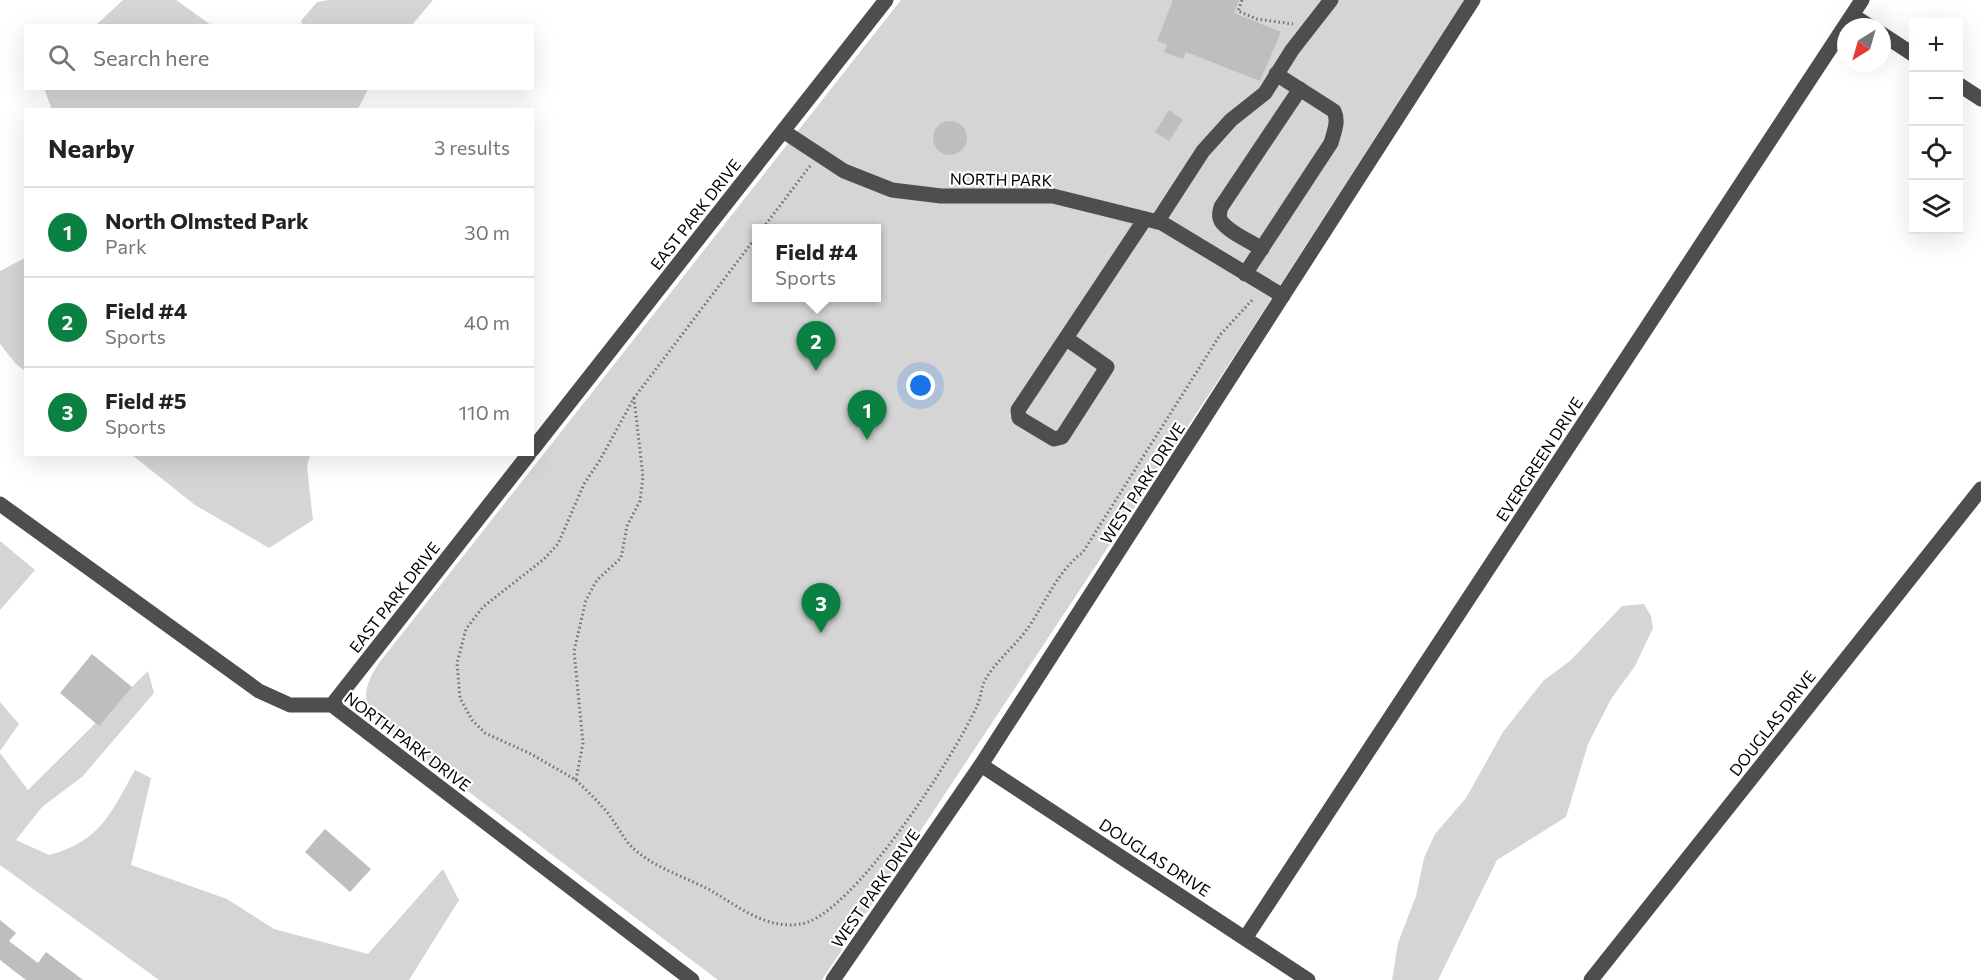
<!DOCTYPE html>
<html lang="en">
<head>
<meta charset="utf-8">
<style>
  :root { --surface:#fff; --page:#f6f6f6; --text:#222; --muted:#767676; --line:#e0e0e0; --accent:#0b8043 }
  body { margin:0; font-family:Commissioner,sans-serif; background:var(--page); color:var(--text) }
  .controls { position:absolute; right:18px; top:18px; display:grid; overflow:hidden; border-radius:0px; box-shadow:0 6px 24px #0002 }
  .controls button { width:54px; height:54px; display:grid; place-items:center; padding:0; border:0; border-bottom:2px solid var(--line); background:var(--surface); color:var(--text); font:30px sans-serif }
  .compass { position:absolute; left:1837px; top:18px; width:54px; height:54px; border-radius:50%; background:var(--surface); box-shadow:0 6px 24px #0002; rotate:217deg }
  .you { position:absolute; left:921px; top:386px; width:21px; height:21px; margin:-15px; border:4px solid #fff; border-radius:50%; background:#1a73e8; box-shadow:0 0 0 9px #1a73e833 }
  .badge { display:grid; place-items:center; width:39px; height:39px; border-radius:50%; background:var(--accent); color:#fff; font-size:20px; font-weight:700 }
  .pin { position:absolute; translate:-50% -50px; filter:drop-shadow(0 2px 3px #0008) }
  .pin::after { content:''; position:absolute; top:32px; width:21px; height:18px; background:inherit; clip-path:polygon(0 0,100% 0,50% 100%) }
  .popup { position:absolute; left:752px; top:224px; width:129px; height:78px; box-sizing:border-box; display:grid; place-content:center; border-radius:0px; background:var(--surface); filter:drop-shadow(0 2px 4px #0005); font-size:20px; white-space:nowrap; color:var(--muted) }
  .popup b { font-size:22px; color:var(--text) }
  .popup::after { content:''; position:absolute; left:50%; top:100%; margin-left:-12px; border:12px solid transparent; border-top-color:var(--surface) }
  .list { margin:0; padding:0; list-style:none }
  h2 { display:flex; justify-content:space-between; align-items:center; height:78px; margin:0; padding:0 24px; font-size:26px }
  h2 small { font-size:20px; font-weight:400; color:var(--muted) }
  .list li { display:grid; grid-template-columns:39px 1fr auto; gap:18px; align-items:center; box-sizing:border-box; height:90px; padding:0 24px; border-top:2px solid var(--line) }
  .list b { display:block; font-size:22px; white-space:nowrap }
  .list p { margin:0; font-size:20px; white-space:nowrap; color:var(--muted) }
  .list em { font-size:20px; font-style:normal; color:var(--muted) }
  .icon { flex:none; width:33px; height:33px; fill:none; stroke:currentColor; stroke-width:2; stroke-linecap:round; stroke-linejoin:round }
  .map { position:relative; flex:none; width:1981px; height:980px; overflow:hidden }
  .search { position:absolute; background:var(--surface); box-shadow:0 6px 24px #0002; left:24px; top:24px; width:510px; height:66px; display:flex; align-items:center; gap:15px; box-sizing:border-box; padding:0 21px; border-radius:0px; color:var(--muted); font-size:22px }
  .panel { position:absolute; background:var(--surface); box-shadow:0 6px 24px #0002; left:24px; top:108px; width:510px; height:348px; border-radius:0px }
  .map>svg:first-child { display:block }
</style>
</head>
<body>
<div class="map">
<svg width="1981" height="980" viewBox="0 0 1981 980">
  <rect width="100%" height="100%" fill="#fff"/>
  <path fill="#d5d5d5" fill-rule="evenodd" d="M123 0H176L211 25H96Z
    M329 0H433L412 25H303L301 21 317 2Z
    M901 0H1464L1235 355 822 980H718L384 728C361 705 361 690 379 663ZM756 228H876V298H756Z
    M44 88H368V89L358 109 52 110Z
    M25 258H26L25 371 15 363 0 344V271Z
    M132 455H310L307 466 313 520 269 548 195 505Z
    M0 541 35 570 0 610Z
    M1644 604 1651 616 1653 628 1635 666 1611 699 1588 744 1566 817 1497 860 1438 980H1392L1398 943 1416 896 1424 858 1435 834 1466 798 1503 732 1544 680 1570 661 1622 606Z
    M148 671 154 693 82 777 42 807 16 840 49 855C101 841 110 814 135 770L151 778 131 865 227 899 274 929 368 954 443 869 459 900 409 980H159L0 865V753L28 790Z
    M0 702 19 724 0 751Z"/>
  <path fill="#bebebe" d="M1173 0H1239L1234 13 1281 32 1260 81 1186 52 1183 59 1164 52 1167 45 1157 41Z
    M1169 110 1183 120 1169 141 1155 132Z
    M933 138a17 17 0 1 1 34 0a17 17 0 1 1-34 0Z
    M92 654 132 687 99 726 60 693Z
    M325 829 371 869 350 892 305 852Z
    M0 920 16 933 9 941 38 963 46 952 83 980H26L0 960Z"/>
  <g fill="none" stroke-linecap="round" stroke-linejoin="round">
    <path stroke="#707070" stroke-width="3" stroke-dasharray="1.5 3" stroke-linecap="butt" d="M1242 0 1238 11 1257 19 1293 24
      M763 228 810 166
      M634 398 643 477 640 501 627 526 621 558 597 580 586 600 574 651 583 743 576 780 531 754 485 733 472 720 460 698 457 663 466 629 483 607 544 559 558 544 584 484 600 460 634 398 756 237
      M576 780C588 792 600 803 610 816 618 827 625 841 634 849 655 868 685 877 710 890 738 906 766 930 801 924 853 915 955 755 977 706 981 698 981 688 985 680 996 661 1015 646 1028 628 1047 600 1057 572 1083 552L1220 335 1254 298"/>
    <path stroke="#4e4e4e" stroke-width="15" d="M1852 15 1871 27
      M1882 34 1914 55
      M1958 84 1981 99
      M783 131 844 171 892 190 941 196H1053L1162 223 1283 296
      M1157 222 1203 151 1231 120 1265 93 1292 50 1331 0
      M1262 249C1250 241 1228 232 1221 221 1218 216 1220 211 1221 207L1300 89
      M1245 274 1331 143C1334 132 1339 121 1334 111L1276 74
      M1067 339 1107 367 1062 437 1054 439 1019 418 1018 410 1145 219
      M532 450 886 0
      M0 504 259 691 290 705H332L692 980
      M332 705 529 454
      M981 765 1308 980
      M1246 937 1862 0
      M833 980 981 765 1473 0
      M1591 980 1981 489"/>
  </g>
  <g text-anchor="middle" dominant-baseline="central" stroke-width="4.5" stroke-linejoin="round" paint-order="stroke">
    <g font-size="16" fill="#000" stroke="#fff">
      <text transform="translate(1001 179) rotate(1)">NORTH PARK</text>
      <text transform="translate(695 214) rotate(-52)">EAST PARK DRIVE</text>
      <text transform="translate(1539 459) rotate(-57)">EVERGREEN DRIVE</text>
      <text transform="translate(1142 483) rotate(-57)">WEST PARK DRIVE</text>
      <text transform="translate(394 597) rotate(-52)">EAST PARK DRIVE</text>
      <text transform="translate(1772 723) rotate(-52)">DOUGLAS DRIVE</text>
      <text transform="translate(408 741) rotate(37)">NORTH PARK DRIVE</text>
      <text transform="translate(1155 857) rotate(33)">DOUGLAS DRIVE</text>
      <text transform="translate(875 888) rotate(-55)">WEST PARK DRIVE</text>
    </g>
  </g>
</svg>
<div class="controls">
<button>+</button>
<button>−</button>
<button><svg class="icon" aria-label="locate" viewBox="0 0 24 24"><circle cx="12" cy="12" r="6"/><path d="M12 2v4M12 18v4M2 12h4M18 12h4"/></svg></button>
<button><svg class="icon" aria-label="layers" viewBox="0 0 24 24"><path d="M12 4l9 5-9 5-9-5zM3 14l9 5 9-5"/></svg></button>
</div>
<svg class="compass" viewBox="-18 -18 36 36"><path d="M0-13l5 13h-10z" fill="#e53935"/><path d="M0 13l5-13h-10z" fill="#767676"/></svg>
<div class="you"></div>
<div class="pin badge" style="left:867px;top:440px">1</div>
<div class="pin badge" style="left:816px;top:371px">2</div>
<div class="popup"><b>Field #4</b>Sports</div>
<div class="pin badge" style="left:821px;top:633px">3</div>
<div class="search"><svg class="icon" aria-label="search" viewBox="0 0 24 24"><circle cx="10" cy="10" r="6"/><path d="M15 15l6 6"/></svg>Search here</div>
<section class="panel">
<h2>Nearby<small>3 results</small></h2>
<ul class="list">
<li><span class="badge">1</span><div><b>North Olmsted Park</b><p>Park</p></div><em>30 m</em></li>
<li><span class="badge">2</span><div><b>Field #4</b><p>Sports</p></div><em>40 m</em></li>
<li><span class="badge">3</span><div><b>Field #5</b><p>Sports</p></div><em>110 m</em></li>
</ul>
</section>
</div>
</body>
</html>
